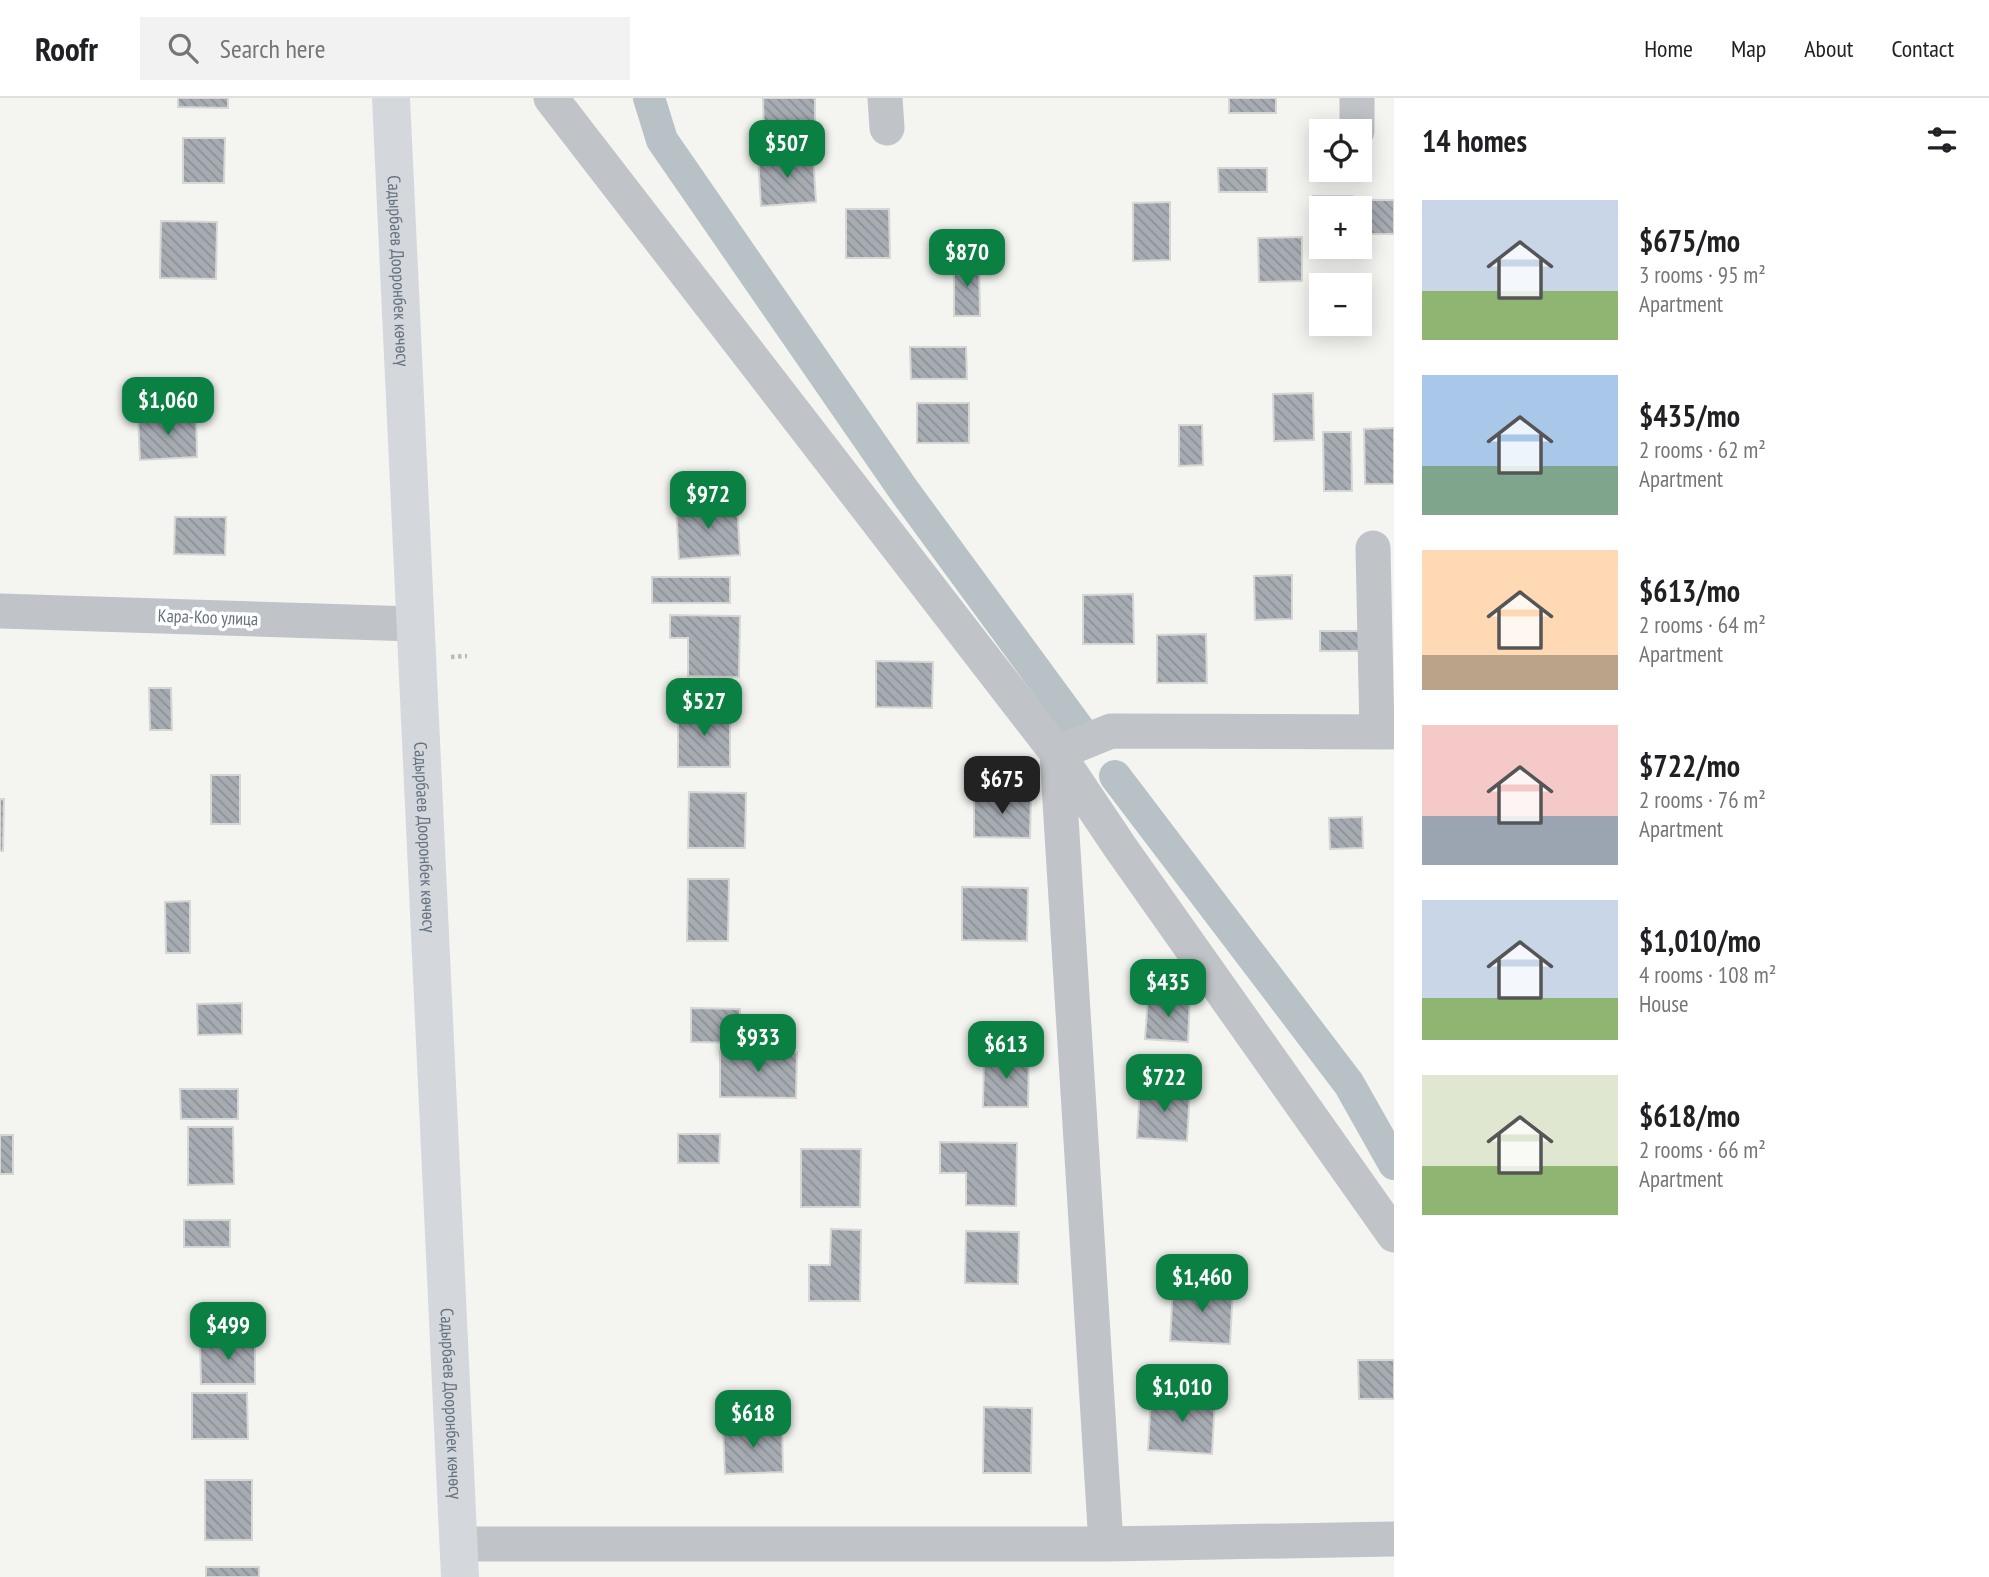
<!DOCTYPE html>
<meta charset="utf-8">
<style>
:root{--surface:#fff;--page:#f2f2f2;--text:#202124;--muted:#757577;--line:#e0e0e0;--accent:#0b8043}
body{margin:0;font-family:"PT Sans Narrow",sans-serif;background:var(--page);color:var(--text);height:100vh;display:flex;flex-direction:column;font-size:26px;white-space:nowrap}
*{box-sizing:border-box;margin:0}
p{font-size:23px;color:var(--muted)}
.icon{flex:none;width:38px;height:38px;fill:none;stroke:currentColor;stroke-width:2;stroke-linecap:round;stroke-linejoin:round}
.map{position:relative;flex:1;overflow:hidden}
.drawer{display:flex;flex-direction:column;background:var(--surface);width:595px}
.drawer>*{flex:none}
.fabs{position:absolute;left:1309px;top:21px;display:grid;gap:14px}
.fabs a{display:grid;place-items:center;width:63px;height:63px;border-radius:0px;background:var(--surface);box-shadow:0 4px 18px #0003;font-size:35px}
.price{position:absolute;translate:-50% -60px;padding:0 16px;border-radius:14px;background:var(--accent);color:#fff;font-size:23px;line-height:46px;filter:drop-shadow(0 2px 4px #0008)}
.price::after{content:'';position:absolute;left:50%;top:42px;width:21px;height:16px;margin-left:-10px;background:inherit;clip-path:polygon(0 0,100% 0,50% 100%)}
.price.selected{background:#222;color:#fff}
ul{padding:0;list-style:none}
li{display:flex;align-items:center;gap:21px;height:175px;padding:0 28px}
li span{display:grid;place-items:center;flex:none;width:196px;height:140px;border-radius:0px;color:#555}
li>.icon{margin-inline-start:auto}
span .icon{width:84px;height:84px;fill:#fffc;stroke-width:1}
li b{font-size:30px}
h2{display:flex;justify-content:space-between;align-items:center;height:84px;padding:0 28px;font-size:30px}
header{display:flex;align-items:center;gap:42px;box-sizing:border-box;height:98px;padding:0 35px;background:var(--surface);border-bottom:2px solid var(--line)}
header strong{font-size:33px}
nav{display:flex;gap:38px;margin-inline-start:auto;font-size:24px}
.search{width:490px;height:63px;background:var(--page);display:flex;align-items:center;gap:18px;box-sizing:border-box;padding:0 24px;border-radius:0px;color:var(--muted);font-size:26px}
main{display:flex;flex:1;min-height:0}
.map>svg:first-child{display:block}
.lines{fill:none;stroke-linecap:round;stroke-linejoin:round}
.canal{stroke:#b8c1c6;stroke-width:32}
.building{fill:url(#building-back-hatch);stroke:#d6d6d4;stroke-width:2}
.path{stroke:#b8babd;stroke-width:4.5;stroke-dasharray:3.5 3.5;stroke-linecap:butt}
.street{stroke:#c0c3c7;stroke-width:35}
.secondary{stroke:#d4d8dc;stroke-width:38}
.labels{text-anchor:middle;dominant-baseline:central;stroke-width:7;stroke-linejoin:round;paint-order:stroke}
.street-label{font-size:18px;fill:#667180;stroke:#fff}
</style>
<header>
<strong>Roofr</strong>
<div class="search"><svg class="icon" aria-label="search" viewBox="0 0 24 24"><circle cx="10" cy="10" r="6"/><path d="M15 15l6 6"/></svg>Search here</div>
<nav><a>Home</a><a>Map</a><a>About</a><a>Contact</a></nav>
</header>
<main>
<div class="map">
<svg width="1394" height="1479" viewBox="0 0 1394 1479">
<defs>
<pattern id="building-back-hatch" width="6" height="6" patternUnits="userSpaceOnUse" patternTransform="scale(1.75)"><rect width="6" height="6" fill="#a7acb3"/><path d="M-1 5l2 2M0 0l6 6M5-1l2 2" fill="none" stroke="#8c9097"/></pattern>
</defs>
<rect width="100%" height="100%" fill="#f4f5f1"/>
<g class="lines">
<!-- canal -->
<path class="canal" d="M649 0 662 42 905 394 1081 634
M1115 678 1349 986 1394 1066"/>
</g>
<!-- building -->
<path class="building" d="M178 0H228V10L178 9Z
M763 0H815V35L764 36Z
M1229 0H1276V15H1229Z
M183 40H225L224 85H183Z
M813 55 816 104 761 108 758 59Z
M1218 70H1267V94H1219Z
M1313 98H1352V110H1321V149H1353V152H1313Z
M1368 102H1394V136H1369Z
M1170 104V162L1133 163V105Z
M846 111H889L890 160H846Z
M161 123 217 124 216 181 160 180Z
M1302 139V183L1259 184 1258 140Z
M954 164H979L980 218H954Z
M910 249H966L967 281H911Z
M1313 295 1314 342 1274 343 1273 296Z
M917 305H969V345H917Z
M196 316 197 359 140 362 138 318Z
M1179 327H1202L1203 367 1179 368Z
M1394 330V386H1365L1364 331Z
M1323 334H1351L1352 393H1324Z
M737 405 740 457 679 461 676 408Z
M175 419H226L225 457 174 456Z
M1292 477V521L1255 522 1254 478Z
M652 479H730V505H652Z
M1133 496 1134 546H1083V497Z
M670 517 740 518 739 579 688 578V540H670Z
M1320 533H1360V553H1320Z
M1206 536 1207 585H1157V537Z
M876 563 933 564 932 610 876 609Z
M149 590H171L172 632H150Z
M678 611H730V669H678Z
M211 677H240V726H211Z
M689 694 746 695 745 750H688Z
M974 696 1031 697 1030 740 974 739Z
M0 701H4L3 753H0Z
M1362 719 1363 750 1330 751 1329 720Z
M688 781H729L728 843H687Z
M962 789 1028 790 1027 843 962 842Z
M190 803V855H166L165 804Z
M1148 898 1190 900 1188 944 1145 941Z
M242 905V936L198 937 197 906Z
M691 910 740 911V945L691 944Z
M720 953 797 954 796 1000 720 999Z
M984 956H1029L1028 1009H983Z
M1140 988 1190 991 1187 1043 1137 1040Z
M180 991H238V1021H181Z
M188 1029H233L234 1086 188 1087Z
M678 1036H720L719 1065H678Z
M0 1037H13V1076H0Z
M940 1044 1017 1045 1016 1108 966 1107V1075H940Z
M801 1051H861L860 1109H801Z
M184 1122H230V1149H184Z
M831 1131 861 1132 860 1203H809V1167H830Z
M966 1133 1019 1134 1018 1186 965 1185Z
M1173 1187 1233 1190 1230 1246 1170 1243Z
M200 1243H255V1286H201Z
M1358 1262H1394V1301H1359Z
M192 1295H247L248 1341H192Z
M1151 1296 1215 1299 1212 1356 1148 1352Z
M984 1309 1032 1310 1031 1375H983Z
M782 1329 783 1374 725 1376 723 1331Z
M205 1382H252V1442H205Z
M206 1469H259V1479H206Z"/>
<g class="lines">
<!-- path -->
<path class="path" d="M451 559 467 558"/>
<!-- street -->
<path class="street" d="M551 0 1057 655 1120 749 1394 1137
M885 0 887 30
M1357 0V33
M1373 450 1377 634
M0 513 415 526
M459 1446H1106L1394 1441
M1106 1446 1057 655 1111 633 1394 634"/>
<!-- secondary -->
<path class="secondary" id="s1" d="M391 0 460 1479"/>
</g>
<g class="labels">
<!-- street labels -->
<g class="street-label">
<text stroke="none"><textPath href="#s1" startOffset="173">Садырбаев Дооронбек көчөсү</textPath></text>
<text transform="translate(208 519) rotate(2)">Кара-Коо улица</text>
<text stroke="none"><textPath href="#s1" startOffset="740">Садырбаев Дооронбек көчөсү</textPath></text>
<text stroke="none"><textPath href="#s1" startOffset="1307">Садырбаев Дооронбек көчөсү</textPath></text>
</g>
</g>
</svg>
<div class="fabs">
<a><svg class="icon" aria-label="locate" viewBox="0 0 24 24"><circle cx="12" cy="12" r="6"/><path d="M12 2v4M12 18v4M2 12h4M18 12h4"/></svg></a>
<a>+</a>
<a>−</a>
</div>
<b class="price" style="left:787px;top:82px">$507</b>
<b class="price" style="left:967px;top:191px">$870</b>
<b class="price" style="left:168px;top:339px">$1,060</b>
<b class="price" style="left:708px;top:433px">$972</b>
<b class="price" style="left:704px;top:640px">$527</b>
<b class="price selected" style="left:1002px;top:718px">$675</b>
<b class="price" style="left:1168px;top:921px">$435</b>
<b class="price" style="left:758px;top:976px">$933</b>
<b class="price" style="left:1006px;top:983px">$613</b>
<b class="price" style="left:1164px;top:1016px">$722</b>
<b class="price" style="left:1202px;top:1216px">$1,460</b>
<b class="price" style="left:228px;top:1264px">$499</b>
<b class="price" style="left:1182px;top:1326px">$1,010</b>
<b class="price" style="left:753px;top:1352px">$618</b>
</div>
<section class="drawer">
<h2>14 homes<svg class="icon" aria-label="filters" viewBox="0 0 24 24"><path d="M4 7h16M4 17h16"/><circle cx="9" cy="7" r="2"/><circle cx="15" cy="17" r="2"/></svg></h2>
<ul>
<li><span style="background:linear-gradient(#c9d6e8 65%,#8fb573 0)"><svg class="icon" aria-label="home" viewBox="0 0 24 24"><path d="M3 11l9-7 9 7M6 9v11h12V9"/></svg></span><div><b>$675/mo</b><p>3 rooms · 95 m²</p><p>Apartment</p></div></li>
<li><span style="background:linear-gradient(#a9c7e8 65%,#7fa58c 0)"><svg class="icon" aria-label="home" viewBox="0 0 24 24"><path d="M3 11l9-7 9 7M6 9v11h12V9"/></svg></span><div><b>$435/mo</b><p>2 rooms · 62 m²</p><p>Apartment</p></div></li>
<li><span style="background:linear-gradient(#ffd9b3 75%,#b9a48a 0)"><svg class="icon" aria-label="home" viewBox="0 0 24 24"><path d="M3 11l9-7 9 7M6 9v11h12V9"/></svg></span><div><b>$613/mo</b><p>2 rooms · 64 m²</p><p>Apartment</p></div></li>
<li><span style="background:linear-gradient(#f6c9c9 65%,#9aa5b1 0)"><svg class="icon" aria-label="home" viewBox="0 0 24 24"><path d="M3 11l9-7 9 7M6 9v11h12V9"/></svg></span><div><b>$722/mo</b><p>2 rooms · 76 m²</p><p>Apartment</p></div></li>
<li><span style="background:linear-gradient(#c9d6e8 70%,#8fb573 0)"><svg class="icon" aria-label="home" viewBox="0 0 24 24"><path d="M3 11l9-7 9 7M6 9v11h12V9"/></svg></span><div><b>$1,010/mo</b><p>4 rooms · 108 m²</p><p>House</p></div></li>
<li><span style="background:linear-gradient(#dfe7d0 65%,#8fb573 0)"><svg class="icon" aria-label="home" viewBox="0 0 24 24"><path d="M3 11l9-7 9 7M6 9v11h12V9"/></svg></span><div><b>$618/mo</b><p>2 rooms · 66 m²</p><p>Apartment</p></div></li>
</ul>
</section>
</main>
